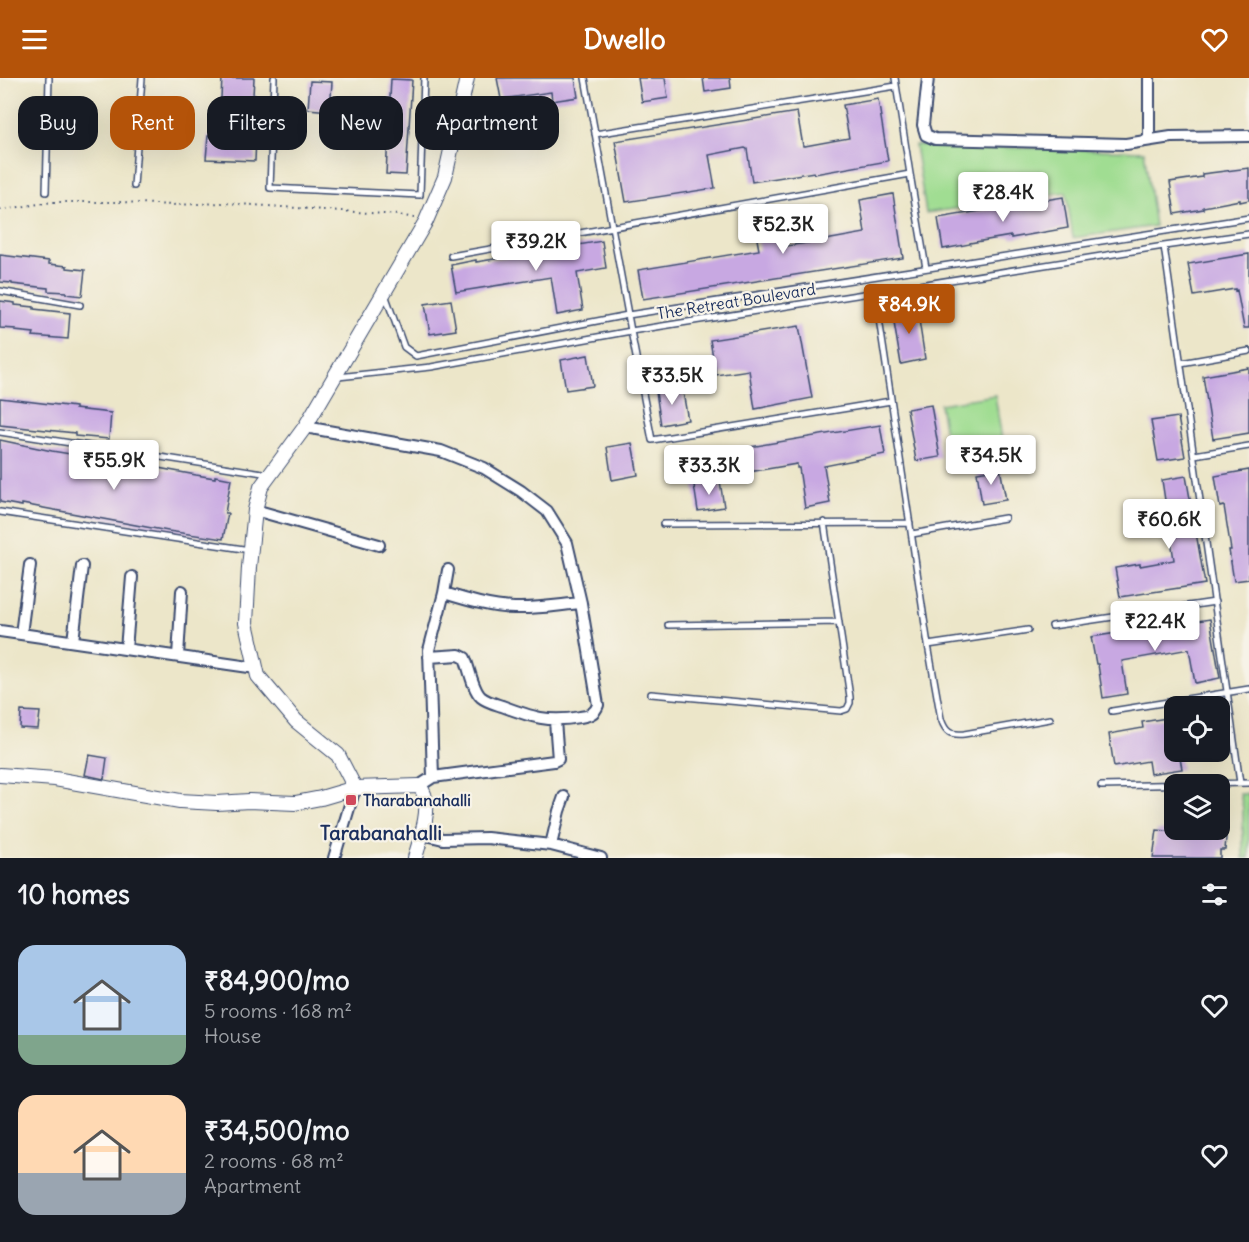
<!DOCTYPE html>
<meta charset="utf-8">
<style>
:root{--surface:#171b24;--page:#20242c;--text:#f1f3f6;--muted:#9ea1a6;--accent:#b45309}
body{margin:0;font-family:Delius,sans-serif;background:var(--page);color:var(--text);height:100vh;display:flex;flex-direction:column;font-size:22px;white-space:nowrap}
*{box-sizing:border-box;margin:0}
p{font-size:20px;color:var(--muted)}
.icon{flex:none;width:33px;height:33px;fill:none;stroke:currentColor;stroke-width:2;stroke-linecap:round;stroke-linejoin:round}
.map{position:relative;height:780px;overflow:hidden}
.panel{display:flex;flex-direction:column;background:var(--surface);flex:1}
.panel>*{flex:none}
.guide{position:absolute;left:18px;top:18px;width:600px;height:54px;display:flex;gap:12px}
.buttons{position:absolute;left:1164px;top:618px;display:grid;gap:12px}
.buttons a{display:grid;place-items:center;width:66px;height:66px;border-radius:12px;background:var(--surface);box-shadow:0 6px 24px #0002;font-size:30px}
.price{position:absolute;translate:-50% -51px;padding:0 14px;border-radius:6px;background:#fff;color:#222;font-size:20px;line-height:39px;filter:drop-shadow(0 2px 3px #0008)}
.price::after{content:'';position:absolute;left:50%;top:36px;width:18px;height:14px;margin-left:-9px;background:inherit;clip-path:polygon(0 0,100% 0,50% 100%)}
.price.active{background:var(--accent);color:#fff}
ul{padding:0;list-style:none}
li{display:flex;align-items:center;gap:18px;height:150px;padding:0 18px}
li span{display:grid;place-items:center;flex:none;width:168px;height:120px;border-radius:18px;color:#555}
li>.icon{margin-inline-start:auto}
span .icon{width:72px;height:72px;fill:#fffc;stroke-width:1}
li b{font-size:26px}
h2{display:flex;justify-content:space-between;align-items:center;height:72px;padding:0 18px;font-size:26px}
.chip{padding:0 21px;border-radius:18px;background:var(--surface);box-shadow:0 6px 24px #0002;font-size:21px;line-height:54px}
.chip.active{background:var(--accent);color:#fff}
header{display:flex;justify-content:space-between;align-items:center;height:78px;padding:0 18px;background:var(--accent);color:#fff;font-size:27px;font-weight:700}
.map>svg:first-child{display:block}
.green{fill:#a0dd92;stroke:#5e8678;stroke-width:1.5}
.building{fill:#c8a8e2}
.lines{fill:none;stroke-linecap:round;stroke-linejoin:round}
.service-casing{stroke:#3a4a6e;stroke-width:8}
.minor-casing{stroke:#3a4a6e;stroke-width:14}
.tertiary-casing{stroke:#3a4a6e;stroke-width:16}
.path{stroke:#3a4a6e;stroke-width:2;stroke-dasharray:1.5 4.5;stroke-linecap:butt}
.service{stroke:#fff;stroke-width:5}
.minor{stroke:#fff;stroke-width:10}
.tertiary{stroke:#fff;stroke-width:14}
.poi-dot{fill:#d1495b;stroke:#f7f3e8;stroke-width:2}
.labels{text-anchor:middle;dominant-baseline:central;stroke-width:4.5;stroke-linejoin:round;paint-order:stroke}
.street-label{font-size:16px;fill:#1b2f5e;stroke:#f7f3e8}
.poi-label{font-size:16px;font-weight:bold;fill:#1b2f5e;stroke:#f7f3e8;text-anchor:start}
.quarter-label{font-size:20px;font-weight:bold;fill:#1b2f5e;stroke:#f7f3e8}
</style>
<header><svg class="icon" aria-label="menu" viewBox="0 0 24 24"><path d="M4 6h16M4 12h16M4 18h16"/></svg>Dwello<svg class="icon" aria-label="heart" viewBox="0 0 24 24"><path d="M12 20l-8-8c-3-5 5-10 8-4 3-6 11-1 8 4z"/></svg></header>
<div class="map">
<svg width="1249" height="780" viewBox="0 0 1249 780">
<rect width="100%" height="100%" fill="#f7f3e8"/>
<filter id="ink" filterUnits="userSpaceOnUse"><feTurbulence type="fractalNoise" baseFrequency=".0167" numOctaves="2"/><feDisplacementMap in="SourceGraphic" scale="12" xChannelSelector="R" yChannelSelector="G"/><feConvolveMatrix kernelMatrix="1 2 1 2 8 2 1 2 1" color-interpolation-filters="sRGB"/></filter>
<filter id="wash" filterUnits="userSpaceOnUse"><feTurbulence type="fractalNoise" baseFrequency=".008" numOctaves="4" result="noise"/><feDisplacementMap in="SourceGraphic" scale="24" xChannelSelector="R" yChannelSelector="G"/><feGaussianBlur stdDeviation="1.35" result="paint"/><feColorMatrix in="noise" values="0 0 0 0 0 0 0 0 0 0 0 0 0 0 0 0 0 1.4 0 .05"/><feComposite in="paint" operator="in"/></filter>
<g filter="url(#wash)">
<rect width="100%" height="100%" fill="#ece6c9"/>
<!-- green -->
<path class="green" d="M915 67 1144 73 1155 148 1073 160 1066 114 926 135Z
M995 317 1005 381 951 391 940 326Z
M1240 716H1249V780H1243V730Z"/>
<g id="blocks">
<!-- building -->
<path class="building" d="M222 0H254L253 17H255L254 41 220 40Z
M497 0H575L578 19 552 23 551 14 501 21Z
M638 0H665L668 20 642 24Z
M703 0H730L731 10 705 14Z
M391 1 412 2 406 97 386 96Z
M310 3 332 4 330 33 308 31Z
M878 21 888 83 815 96 814 94 752 104 747 71 745 70 709 77 715 110 626 124 615 63 797 34 803 68H805L849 60 843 27Z
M57 24 89 26 88 52 56 50Z
M208 58 256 60 255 83 206 81Z
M1249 90V122L1240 124V122L1203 129V131L1175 136 1170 104 1202 99V96Z
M893 116 903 180 643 221 638 192 759 172 753 139 781 134 787 168 820 163 865 155 860 122Z
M1063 119 1068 150 1011 160V158L970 165V166L943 171 938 140Z
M602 163 606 190 577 195 583 232 557 237 551 199 456 214 451 187 476 182V184Z
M1249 176V250H1244L1237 212 1235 213V211L1194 218 1188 186Z
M0 177 49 183V186L67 188V190L85 192 82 218 66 216V214L48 213V210L12 206V205L0 204Z
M451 222 456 252 430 256 425 226Z
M0 223 15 225V227L34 229V231L70 235 68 261 33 258 34 255 15 253 16 251 0 250Z
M917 229 925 281 901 286 892 233Z
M799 248 812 320 755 331 749 292 716 297 710 262Z
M588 277 593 308 566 312 561 282Z
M1249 290V355L1213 361 1203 298Z
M682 309 688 342 661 347 656 314Z
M0 320 75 329V331L111 335 109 361 75 358V355L56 353 0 347Z
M931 327 940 379 916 383 907 331Z
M1178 339 1185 379 1158 383 1151 343Z
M880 347 885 376 824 388 830 425 805 430 799 390H797V386L749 394V396L724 400 720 374Z
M0 362 52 373 70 376 71 374 142 389V387L196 397 215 400V398L231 401 225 435H228L223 461 168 453 22 426V428L0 424Z
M632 365 638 397 612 402 607 369Z
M1000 390 1006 422 982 426 977 394Z
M1249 392V501L1234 503 1229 472H1231L1224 428 1220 429 1215 398Z
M1186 398 1205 506 1120 519 1115 490 1140 486V488L1174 482 1162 402Z
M720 403 724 429 698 433 694 407Z
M1210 541 1220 600 1195 605 1189 571 1122 583 1127 616 1103 620 1098 586H1096L1091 559Z
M1220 624H1224L1228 658 1220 659Z
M21 633 40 634 38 651 20 650Z
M1173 639 1174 674H1179L1182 691 1150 696 1148 683 1114 689 1109 656 1143 650 1142 644Z
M89 677 107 680 104 701 85 697Z
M1168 750 1215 755V757L1226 759 1225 772H1220V780H1153L1157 752 1168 753Z"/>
</g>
</g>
<g filter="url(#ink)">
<use href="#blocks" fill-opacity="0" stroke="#3a4a6e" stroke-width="1.5"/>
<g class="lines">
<!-- service casing -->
<g class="service-casing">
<path id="service" d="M274 0 270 110 420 117 424 0
M585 0 631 253 652 362 891 323
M595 56 896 8
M910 96 926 190
M134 108 142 0
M46 114 49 0
M1164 168 1240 705
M451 178 910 96 895 0
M0 213 80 227
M875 214 928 567 941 641C946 655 950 657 964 656L1050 641
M385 216 404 269 416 278 628 237 1249 140
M1181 285 1249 273
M338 299 431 289 631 253 1164 168 1249 156
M0 354 269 396
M1194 377 1249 368
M0 434 250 472
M663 446 910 445
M912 456 1005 440
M668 547 839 544
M1052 548 1215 524
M928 567 1028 552
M651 616 841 633 847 631 850 625V619L824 444
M1112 633 1249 611
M1101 708 1249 705"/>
</g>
<!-- minor casing -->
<g class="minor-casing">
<path id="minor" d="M928 0 923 47 926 57 935 61 1126 66 1171 59 1249 58
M1149 0V62
M305 349 441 373 484 390 521 413 547 433 567 465 581 525 598 627C595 636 588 638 580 639 549 645 531 639 502 628 496 626 487 624 481 619 473 612 469 590 465 580L459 577 429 579
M255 432 379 467
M30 487 21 556 256 590
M444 515C467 522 490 529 514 530 537 531 559 527 581 525
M0 553 21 556
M73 563 82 488
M126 571 132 499
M178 578 182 513
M433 699 429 572 444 515 448 492
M419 708 433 699 554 683 558 681 555 643
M422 756 443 761 487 760 551 767 601 780
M551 767 559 733 564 719
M334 780 355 710"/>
</g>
<!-- tertiary casing -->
<g class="tertiary-casing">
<path id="tertiary" d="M0 697 55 701 180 723 217 725 249 723 295 725 321 720 355 710 419 708C435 725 420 760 415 780
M355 710 338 677 296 643 258 598 246 545 249 489 255 432 261 409 305 349 426 143 445 99 467 0"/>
</g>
<!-- path -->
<path class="path" d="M0 132 52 124H123L171 127 224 125 399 137 414 140"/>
<!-- service -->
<use href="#service" class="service"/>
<!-- minor -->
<use href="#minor" class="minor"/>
<!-- tertiary -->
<use href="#tertiary" class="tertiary"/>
</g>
</g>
<!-- markers -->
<rect class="poi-dot" x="345" y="716" width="12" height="12" rx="3"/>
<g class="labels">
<!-- street labels -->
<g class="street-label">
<text transform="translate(736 223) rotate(-9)">The Retreat Boulevard</text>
</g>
<!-- poi labels -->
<g class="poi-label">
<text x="363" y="722">Tharabanahalli</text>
</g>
<!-- quarter labels -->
<g class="quarter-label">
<text x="381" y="754">Tarabanahalli</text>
</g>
</g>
</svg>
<div class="buttons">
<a><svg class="icon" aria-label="locate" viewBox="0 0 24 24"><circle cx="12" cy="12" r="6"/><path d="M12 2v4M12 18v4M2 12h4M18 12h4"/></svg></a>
<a><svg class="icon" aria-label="layers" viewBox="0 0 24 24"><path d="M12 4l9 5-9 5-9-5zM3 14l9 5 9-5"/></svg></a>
</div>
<b class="price" style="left:1003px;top:145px">₹28.4K</b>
<b class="price" style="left:783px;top:177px">₹52.3K</b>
<b class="price" style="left:536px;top:194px">₹39.2K</b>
<b class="price active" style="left:909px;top:257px">₹84.9K</b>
<b class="price" style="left:672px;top:328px">₹33.5K</b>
<b class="price" style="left:991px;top:408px">₹34.5K</b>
<b class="price" style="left:114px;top:413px">₹55.9K</b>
<b class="price" style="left:709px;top:418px">₹33.3K</b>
<b class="price" style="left:1169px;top:472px">₹60.6K</b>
<b class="price" style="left:1155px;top:574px">₹22.4K</b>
<div class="guide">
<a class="chip">Buy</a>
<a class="chip active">Rent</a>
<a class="chip">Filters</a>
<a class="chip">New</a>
<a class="chip">Apartment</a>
</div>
</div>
<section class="panel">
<h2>10 homes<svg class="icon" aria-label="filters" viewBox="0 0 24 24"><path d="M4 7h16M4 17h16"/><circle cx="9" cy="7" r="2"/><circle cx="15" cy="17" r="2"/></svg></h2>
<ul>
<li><span style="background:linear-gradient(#a9c7e8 75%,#7fa58c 0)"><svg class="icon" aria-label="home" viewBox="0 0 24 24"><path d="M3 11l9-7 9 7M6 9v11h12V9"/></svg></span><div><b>₹84,900/mo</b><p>5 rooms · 168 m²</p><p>House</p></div><svg class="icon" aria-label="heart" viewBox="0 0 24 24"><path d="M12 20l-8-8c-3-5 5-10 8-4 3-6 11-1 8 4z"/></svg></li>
<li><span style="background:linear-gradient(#ffd9b3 65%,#9aa5b1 0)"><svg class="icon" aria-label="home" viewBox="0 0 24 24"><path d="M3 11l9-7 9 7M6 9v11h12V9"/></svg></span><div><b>₹34,500/mo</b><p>2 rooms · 68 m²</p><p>Apartment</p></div><svg class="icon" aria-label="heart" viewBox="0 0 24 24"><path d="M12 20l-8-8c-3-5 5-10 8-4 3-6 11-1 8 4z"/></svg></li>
</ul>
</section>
